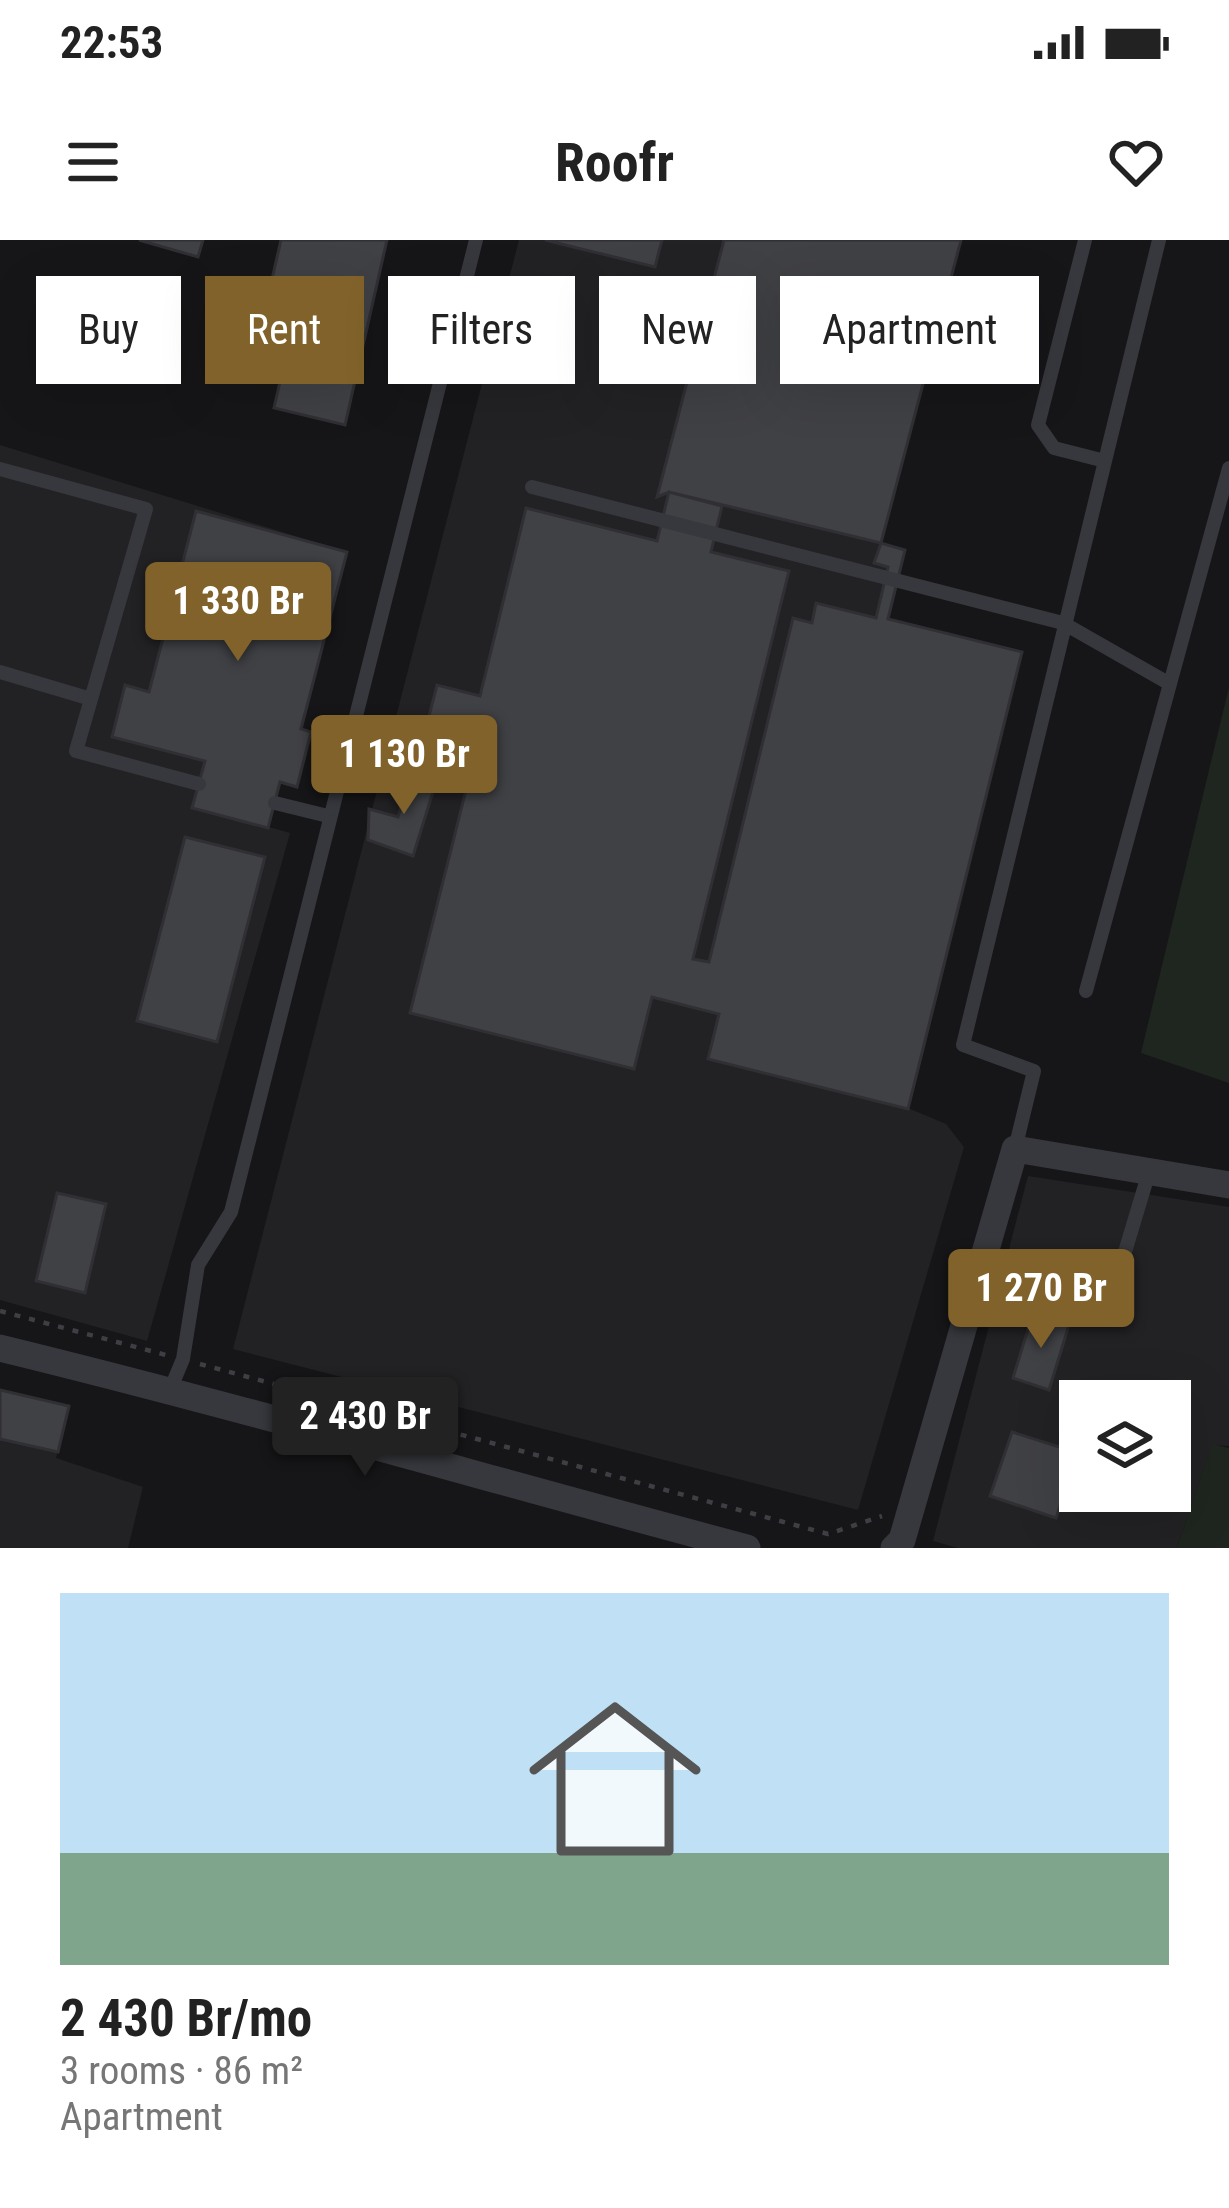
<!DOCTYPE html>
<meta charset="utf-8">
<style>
:root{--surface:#fff;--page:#f6f6f6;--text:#222;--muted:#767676;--accent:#80622a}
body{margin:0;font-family:"Roboto Condensed",sans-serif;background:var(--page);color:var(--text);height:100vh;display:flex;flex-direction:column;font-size:45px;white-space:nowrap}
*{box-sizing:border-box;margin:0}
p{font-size:39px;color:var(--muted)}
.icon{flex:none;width:66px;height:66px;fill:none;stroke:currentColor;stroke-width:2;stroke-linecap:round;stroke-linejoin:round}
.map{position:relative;height:1308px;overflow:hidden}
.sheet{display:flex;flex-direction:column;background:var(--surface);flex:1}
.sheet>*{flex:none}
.guide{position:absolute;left:36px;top:36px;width:1158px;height:108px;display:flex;gap:24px}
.controls{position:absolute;left:1059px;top:1140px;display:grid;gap:24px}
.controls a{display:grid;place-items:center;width:132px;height:132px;border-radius:0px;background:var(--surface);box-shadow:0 12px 48px #0002;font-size:60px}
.price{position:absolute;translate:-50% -102px;padding:0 27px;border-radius:12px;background:var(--accent);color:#fff;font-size:39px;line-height:78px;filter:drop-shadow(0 3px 6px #0008)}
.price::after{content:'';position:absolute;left:50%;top:72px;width:36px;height:27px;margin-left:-18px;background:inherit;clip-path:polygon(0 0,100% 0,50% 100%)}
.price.current{background:#222;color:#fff}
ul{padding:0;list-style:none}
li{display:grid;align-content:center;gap:24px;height:636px;padding:0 60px}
li span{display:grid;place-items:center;height:372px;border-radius:0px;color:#555}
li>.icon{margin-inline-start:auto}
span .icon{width:216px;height:216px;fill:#fffc;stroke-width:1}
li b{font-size:51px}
.chip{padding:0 42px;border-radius:0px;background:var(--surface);box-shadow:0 12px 48px #0002;font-size:42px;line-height:108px}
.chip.current{background:var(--accent);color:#fff}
.status{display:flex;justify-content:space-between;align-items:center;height:84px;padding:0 60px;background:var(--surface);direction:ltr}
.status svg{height:33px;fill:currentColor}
header{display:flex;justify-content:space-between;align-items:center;height:156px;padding:0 60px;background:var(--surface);font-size:54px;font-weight:700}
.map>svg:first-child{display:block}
.built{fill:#222225;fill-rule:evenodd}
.green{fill:#1e261f}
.building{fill:#404145;stroke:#303034;stroke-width:3}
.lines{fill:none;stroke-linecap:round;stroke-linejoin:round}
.path{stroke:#3d3f44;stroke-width:4.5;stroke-dasharray:6 9;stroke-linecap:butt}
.lane{stroke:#37383d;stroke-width:14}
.street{stroke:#37383d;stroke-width:27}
</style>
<div class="status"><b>22:53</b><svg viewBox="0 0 49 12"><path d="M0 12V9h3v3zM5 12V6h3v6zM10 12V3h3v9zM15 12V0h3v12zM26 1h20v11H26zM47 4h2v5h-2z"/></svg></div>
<header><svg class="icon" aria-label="menu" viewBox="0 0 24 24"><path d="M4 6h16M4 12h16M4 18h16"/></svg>Roofr<svg class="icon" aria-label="heart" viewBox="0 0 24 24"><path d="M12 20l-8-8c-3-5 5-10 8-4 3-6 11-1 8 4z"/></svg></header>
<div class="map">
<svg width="1229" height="1308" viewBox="0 0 1229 1308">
<rect width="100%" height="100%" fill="#161618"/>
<!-- built -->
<path class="built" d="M519 0H961L881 302 905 310 888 378 1022 412 908 868 946 884 964 907 858 1270 233 1109Z
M0 205 347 312 301 488 311 492 297 547 280 543 269 587 290 593 147 1101 0 1060Z
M1028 936 1229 967V1206L1212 1205 1177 1308H958L933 1301ZM1080 1161H1170V1251H1080Z
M0 1150 69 1166 56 1218 143 1247 128 1308H0Z"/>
<!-- green -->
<path class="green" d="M1229 447V843L1141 813Z
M1212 1204 1229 1208V1308H1177Z"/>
<!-- building -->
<path class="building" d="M139 0H203L198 17Z
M281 0H387L345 185 274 168 285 120 255 113Z
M545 0H662L655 27Z
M724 0H961L881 303 669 252 657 257Z
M669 252 722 266 711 312 789 331 693 719 709 722 793 378 812 383 816 363 876 378 888 327 874 323 881 303 905 310 888 379 1022 412 908 869 708 819 719 774 652 757 634 829 410 773 480 494 428 480 437 445 480 456 526 268 657 301Z
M196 271 347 312 301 489 311 492 297 547 280 542 268 588 192 568 205 521 112 497 125 445 149 452Z
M412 532 437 539 413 616 368 600 369 569 398 577Z
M185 597 265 617 217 802 137 781Z
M57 953 106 964 85 1053 36 1041Z
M1054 1028 1079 1034 1069 1078 1043 1072Z
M1033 1073 1069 1085 1049 1150 1013 1138Z
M0 1150 69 1166 58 1212 0 1199Z
M1012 1192 1078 1213 1056 1278 990 1256Z"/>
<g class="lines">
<!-- path -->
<path class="path" d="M0 1071 166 1115
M200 1124 828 1294 882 1276"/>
<!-- lane -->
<path class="lane" d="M1105 221 1159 0
M0 229 146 269 76 511 199 544
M532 247 1063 383 1170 444
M0 432 91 459
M275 563 328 576
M1086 751 1229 228
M1015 909 1034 831 963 805 1105 221 1054 208 1038 185 1085 0
M1112 1055 1149 932
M170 1150 183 1119 198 1025 231 972 476 0"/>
<!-- street -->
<path class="street" d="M0 1108C250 1169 498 1242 747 1308
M894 1308 902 1300 1015 909 1229 945"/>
</g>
</svg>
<div class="controls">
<a><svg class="icon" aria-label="layers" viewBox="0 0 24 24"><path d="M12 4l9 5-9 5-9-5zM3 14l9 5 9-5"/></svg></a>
</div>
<b class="price" style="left:238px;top:424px">1 330 Br</b>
<b class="price" style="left:404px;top:577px">1 130 Br</b>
<b class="price" style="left:1041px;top:1111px">1 270 Br</b>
<b class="price current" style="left:365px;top:1239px">2 430 Br</b>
<div class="guide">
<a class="chip">Buy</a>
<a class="chip current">Rent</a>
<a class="chip">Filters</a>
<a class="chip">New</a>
<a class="chip">Apartment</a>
</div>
</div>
<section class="sheet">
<ul>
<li><span style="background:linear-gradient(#bfe0f5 70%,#7fa58c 0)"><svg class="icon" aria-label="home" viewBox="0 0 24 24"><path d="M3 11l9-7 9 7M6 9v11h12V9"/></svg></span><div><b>2 430 Br/mo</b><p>3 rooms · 86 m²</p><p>Apartment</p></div></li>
</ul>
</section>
